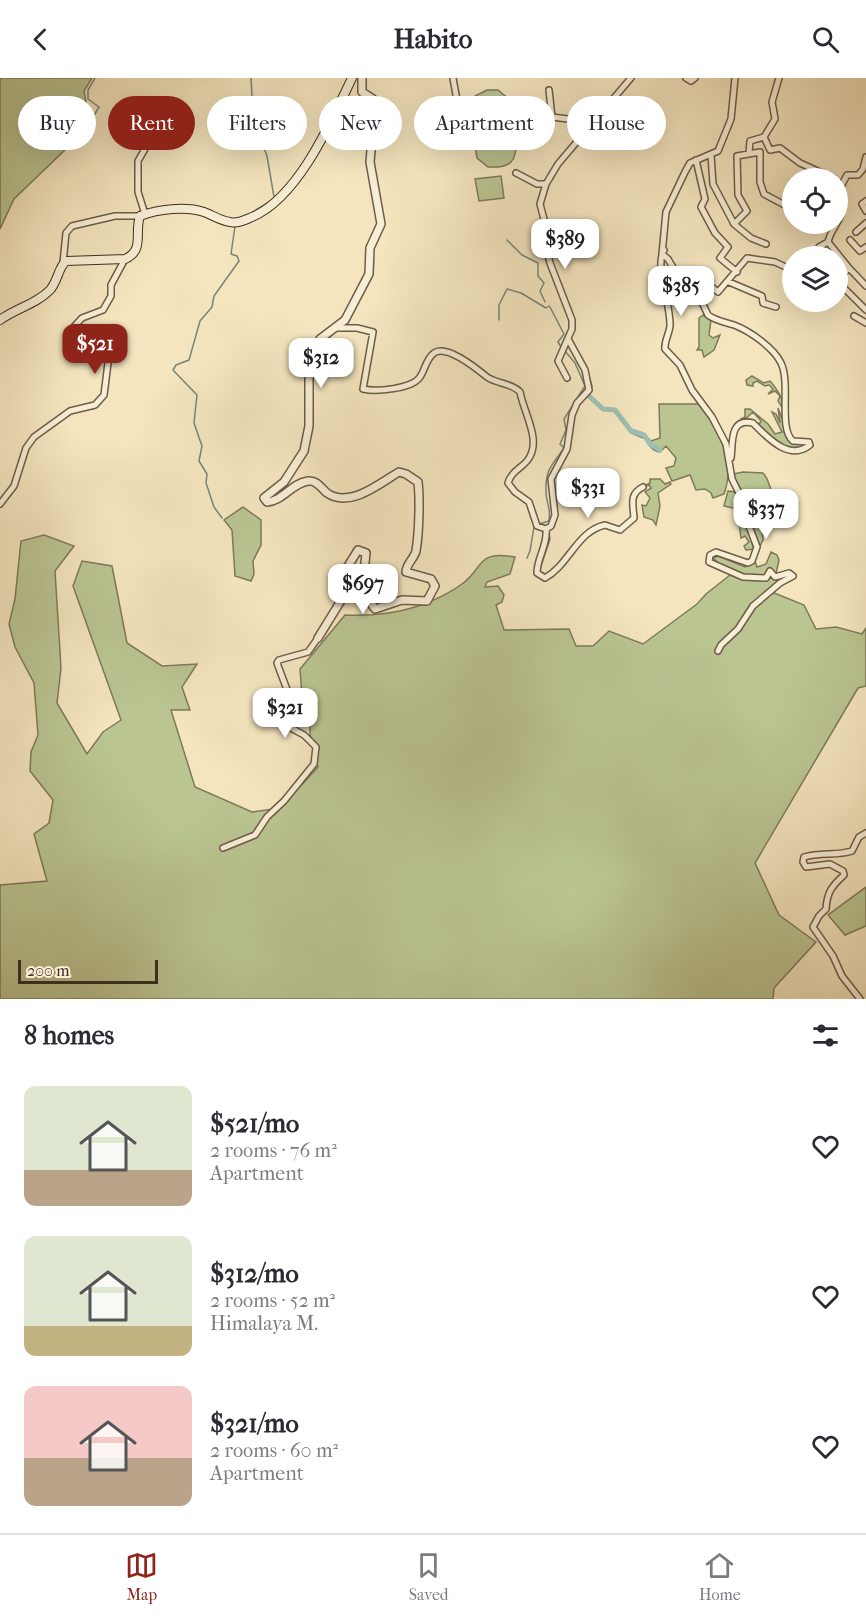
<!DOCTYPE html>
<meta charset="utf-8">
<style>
:root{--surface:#fff;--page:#f7f7f7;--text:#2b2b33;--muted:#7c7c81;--line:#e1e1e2;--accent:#8f2418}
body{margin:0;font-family:"IM FELL French Canon",serif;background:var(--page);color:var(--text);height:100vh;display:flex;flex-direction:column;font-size:22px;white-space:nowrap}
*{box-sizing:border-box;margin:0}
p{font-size:20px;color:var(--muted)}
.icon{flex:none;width:33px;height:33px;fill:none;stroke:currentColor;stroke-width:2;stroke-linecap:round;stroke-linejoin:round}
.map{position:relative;height:921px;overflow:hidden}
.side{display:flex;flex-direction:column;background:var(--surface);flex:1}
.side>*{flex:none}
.hud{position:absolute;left:18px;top:18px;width:831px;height:54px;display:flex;gap:12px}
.controls{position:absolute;left:782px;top:90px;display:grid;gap:12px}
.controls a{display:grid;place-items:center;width:66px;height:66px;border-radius:50%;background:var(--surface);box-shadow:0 6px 24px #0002;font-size:30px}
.scale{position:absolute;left:18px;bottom:15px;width:140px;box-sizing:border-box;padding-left:6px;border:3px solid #402e21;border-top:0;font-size:16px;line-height:21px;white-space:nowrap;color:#402e21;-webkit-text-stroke:4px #f8eed5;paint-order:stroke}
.price{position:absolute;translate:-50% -51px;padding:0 14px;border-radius:12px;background:#fff;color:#222;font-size:20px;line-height:39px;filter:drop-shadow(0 2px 3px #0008)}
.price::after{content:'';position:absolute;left:50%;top:36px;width:18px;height:14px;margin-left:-9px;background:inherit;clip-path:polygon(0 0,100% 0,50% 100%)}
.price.on{background:var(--accent);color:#fff}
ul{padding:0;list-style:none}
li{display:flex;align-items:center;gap:18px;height:150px;padding:0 24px}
li span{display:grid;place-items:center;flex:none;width:168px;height:120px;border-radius:12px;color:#555}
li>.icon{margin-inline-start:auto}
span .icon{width:72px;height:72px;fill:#fffc;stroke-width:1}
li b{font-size:26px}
h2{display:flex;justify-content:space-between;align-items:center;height:72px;padding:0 24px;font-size:26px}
.pill{padding:0 21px;border-radius:27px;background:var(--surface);box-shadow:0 6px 24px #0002;font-size:21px;line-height:54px}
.pill.on{background:var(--accent);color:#fff}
header{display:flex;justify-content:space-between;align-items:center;height:78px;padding:0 24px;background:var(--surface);font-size:27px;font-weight:800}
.dock{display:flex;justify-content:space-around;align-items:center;height:84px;border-top:2px solid var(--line);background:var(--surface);font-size:16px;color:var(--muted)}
.dock a{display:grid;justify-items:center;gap:3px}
.dock .on{color:var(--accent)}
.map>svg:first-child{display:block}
.green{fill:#bac592;stroke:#7d7a5a;stroke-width:1.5}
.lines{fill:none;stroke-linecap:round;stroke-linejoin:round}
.stream{stroke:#778578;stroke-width:1.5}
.canal{stroke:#9cbfb2;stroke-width:5}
.minor-casing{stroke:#6d5c48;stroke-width:8}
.tertiary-casing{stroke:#6d5c48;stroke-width:10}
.secondary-casing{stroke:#402e21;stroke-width:10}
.minor{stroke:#f8eed5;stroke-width:5}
.tertiary{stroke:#f8eed5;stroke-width:7}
.secondary{stroke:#f8eed5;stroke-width:8}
</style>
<header><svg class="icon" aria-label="back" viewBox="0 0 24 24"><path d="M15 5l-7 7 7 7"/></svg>Habito<svg class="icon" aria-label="search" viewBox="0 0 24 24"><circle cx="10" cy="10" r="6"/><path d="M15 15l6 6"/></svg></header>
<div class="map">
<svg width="866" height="921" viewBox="0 0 866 921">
<rect width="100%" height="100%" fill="#f4e5bf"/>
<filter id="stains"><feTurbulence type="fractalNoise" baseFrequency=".00333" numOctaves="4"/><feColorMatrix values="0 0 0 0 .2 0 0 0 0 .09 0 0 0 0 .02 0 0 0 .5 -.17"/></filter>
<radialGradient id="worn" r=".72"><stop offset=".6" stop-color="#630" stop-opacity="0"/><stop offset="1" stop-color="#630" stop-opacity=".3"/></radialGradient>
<!-- green -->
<path class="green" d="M0 0H92L84 13 88 36 69 68 14 121 0 151Z
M487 12H498L510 22C512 37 522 73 511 84 505 90 496 89 488 89L477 80 469 32 475 18Z
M501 98 504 120 479 123 475 101Z
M703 237 711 242 709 257 713 260 720 257 714 272 704 279 702 272H697L699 269V240Z
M752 298 764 305 770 303C787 322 785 334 787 359L807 365V368C782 373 774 365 758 348L761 343 753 334 743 343 741 341 745 339V331H750L768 346 775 356 782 354 772 334 776 336 780 345 778 330 783 343V331L778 323 780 318 775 313 768 316 773 311 769 307 765 308 757 303 753 305V308L747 307 746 302Z
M659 326H700C719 353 736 383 724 416L713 420 711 415 705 411 696 412 690 397 672 403 666 390 674 388 676 380 666 368 660 374C652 373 649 367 646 361L631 355 634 352 642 355 651 363 660 360Z
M743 394 763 395C772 405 767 412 779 423L770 426 768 437H761L763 462 760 468 733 396Z
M650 401H660L665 406 670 404 671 406 658 415 660 428 656 447 653 442 644 439 642 427 646 428 650 420 645 414 651 410 649 407 643 409 650 405Z
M728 413 735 414 754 471 746 472 744 468 749 464 745 458 741 460 737 431 724 428Z
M243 429 261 442V467L253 483 254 496 251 503 235 498 232 452 224 442Z
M44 457 74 468 55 493 61 590 57 625 87 676 103 654 121 642 73 508 82 483 112 488 127 565 162 588 197 586 182 609 190 632H171L195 709 252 734 280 730 318 689 310 656V644L302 617 300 591 345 537C368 538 393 536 415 529 429 525 450 515 462 506 484 490 476 472 515 479L510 496 487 504 485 509 498 508 504 517 502 524 496 527 504 552 569 551 576 568H593L609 553 643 566 697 526 706 516 730 497C750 504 765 502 786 497L788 499 764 515 772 514 804 527 816 551 836 549 862 556 866 550V608L858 610 755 785 779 837 816 864 774 910 773 921H0V807L47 803 34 756 49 745 53 722 30 693 31 674 38 657 34 605 15 569 9 546 15 521 21 463Z
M771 474 777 477 779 482 776 496C758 504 726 495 713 480L718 478 745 489 755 483 757 489 766 486Z
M866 809V848L845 857 828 837Z"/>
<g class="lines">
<!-- stream -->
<path class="stream" d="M251 0 252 19 248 34 249 42 261 62 267 78 274 119
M83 56 99 29 88 21V12L95 0
M256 132 269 124
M548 147 549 157
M507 162 522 177 538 185V198L544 205 540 213 545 224
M550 229 564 256 558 264 561 269
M499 242V227L507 211 521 215 546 230 549 228
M763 267 774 279
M589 298 592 308 590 315
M583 322 589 318
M521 326 528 349
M785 351 786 359
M565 380 570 365
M222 440 214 429 206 405 207 396 199 383 202 368 194 345 197 317 173 292 176 287 189 282 200 243 212 229 214 218 239 183 237 178 231 176 235 148
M539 446 549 443C551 428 546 425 546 414 545 390 553 387 564 370L560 366 566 352 564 341 585 308 575 285 565 273
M527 480 530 473 534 449
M541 488 550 461 548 452"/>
<!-- canal -->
<path class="canal" d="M589 318 603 331 615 332 631 353 644 357 650 366 660 372"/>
<!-- minor casing -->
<g class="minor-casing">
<path id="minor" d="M453 0C455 14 463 45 459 58
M686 0 691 3 695 0
M779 0 772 24 775 41 764 59 770 72 780 70 800 85 833 100
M549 12 552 39 576 42 586 52
M749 75 750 63 764 59
M711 77 713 106 734 146
M696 82 705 121 701 129 715 155 728 169 720 180 737 194
M516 95 537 106H546
M837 116 847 97H858L863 91 866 79
M866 123 862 126 866 133
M145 136 138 114V83L154 55
M856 154 866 145
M850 162 860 173 866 169
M828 164C832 145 850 139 837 117
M766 166 751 160 734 146 747 133 738 117 737 78 760 74V104L764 116 792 131
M664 172C654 189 671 225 670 248 669 257 664 263 665 271L680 287 692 312 712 339 726 366 732 401 742 421 747 443 757 469 752 483 748 485 716 474 710 477 709 484 743 499 766 500 770 493 775 499 789 495 793 498 780 505 753 528 738 551 721 567 718 573
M815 178 819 169 828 164 849 190 837 202
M63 185 66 155 72 148 115 138H140
M849 190 866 208
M837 203 866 232
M729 204 762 218 763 225 776 229
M685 205 694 197 698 198 718 214 747 180 775 184 792 192
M854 238 866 245
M335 250H357L373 254 363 311C376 314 412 311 420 299 425 292 426 281 434 275 447 266 477 291 487 299 497 306 512 305 520 314 524 336 543 364 527 383 520 391 511 394 508 405L515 414 529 424 537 448 546 451 551 448 555 437 551 401 567 371 572 337 577 325 589 312 585 292 568 261
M567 300 558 283 572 251V242L550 185 546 169V149L540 126 546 106 558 86 631 0
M731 380C733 366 729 339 753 345 767 359 789 384 810 367L809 364 793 363C778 351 791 305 781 285 774 270 750 253 734 247 725 244 716 243 708 237L699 218 678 198 668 181 662 176 666 134 685 94 690 85 718 73 731 41 735 0
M0 426 14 408 26 370 34 359 70 333 95 327 104 317 108 285 103 273 102 260 93 252C86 253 83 261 74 260L72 251 82 240 103 232 111 218V207L125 181
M546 451C548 467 537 479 537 495L545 500C569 487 577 453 605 447L620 452 634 440C633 426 629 416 643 409
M223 770 255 757 267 739 284 723 314 686 316 669 304 657 280 644 282 636 293 632 299 633 301 630 289 617 277 585 279 582 308 574 318 560
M860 921 842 898 833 878 813 849 819 838 826 831C827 814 832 808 844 797L843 793 830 786 806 789 803 784 804 779C821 774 836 778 852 773L859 759 866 755"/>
</g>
<!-- tertiary casing -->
<g class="tertiary-casing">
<path id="tertiary" d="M318 560 342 521 340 501 358 472 366 475 363 503 372 519V527L375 531 402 522 427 523 435 508 431 501 406 494C406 486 414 481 416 473 419 455 420 422 418 404L406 396 399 394C380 405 350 431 327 415 321 410 317 402 308 403 292 405 283 423 267 424L264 420 284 404 304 373 309 348V301L315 272 320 261 345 242 369 196 370 170 381 146 370 84 372 61 369 40 373 21 362 14V0"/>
</g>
<!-- secondary casing -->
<g class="secondary-casing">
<path id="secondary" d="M0 242C16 230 35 227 50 212 58 203 58 190 66 183L125 181C145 172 134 155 140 138 158 131 186 128 204 134 212 137 221 143 230 144 237 146 245 142 252 139 298 120 331 44 352 0"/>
</g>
<!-- minor -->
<use href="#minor" class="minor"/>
<!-- tertiary -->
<use href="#tertiary" class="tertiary"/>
<!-- secondary -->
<use href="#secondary" class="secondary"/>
</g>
<rect width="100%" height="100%" filter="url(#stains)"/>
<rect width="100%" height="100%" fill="url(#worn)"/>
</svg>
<div class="controls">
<a><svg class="icon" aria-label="locate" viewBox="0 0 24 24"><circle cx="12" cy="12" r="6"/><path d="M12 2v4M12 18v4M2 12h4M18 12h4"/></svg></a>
<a><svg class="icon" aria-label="layers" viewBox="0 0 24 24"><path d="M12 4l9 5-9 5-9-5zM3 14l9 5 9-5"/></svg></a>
</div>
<div class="scale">200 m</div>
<b class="price" style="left:565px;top:192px">$389</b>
<b class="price" style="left:681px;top:239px">$385</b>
<b class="price on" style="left:95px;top:297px">$521</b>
<b class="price" style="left:321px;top:311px">$312</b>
<b class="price" style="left:588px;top:441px">$331</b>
<b class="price" style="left:766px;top:462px">$337</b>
<b class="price" style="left:363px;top:537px">$697</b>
<b class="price" style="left:285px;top:661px">$321</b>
<div class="hud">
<a class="pill">Buy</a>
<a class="pill on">Rent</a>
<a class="pill">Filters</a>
<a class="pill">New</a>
<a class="pill">Apartment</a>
<a class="pill">House</a>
</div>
</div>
<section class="side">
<h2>8 homes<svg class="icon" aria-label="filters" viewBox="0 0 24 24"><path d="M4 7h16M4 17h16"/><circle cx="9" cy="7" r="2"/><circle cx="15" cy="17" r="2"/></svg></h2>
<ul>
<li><span style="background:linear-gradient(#dfe7d0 70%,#b9a48a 0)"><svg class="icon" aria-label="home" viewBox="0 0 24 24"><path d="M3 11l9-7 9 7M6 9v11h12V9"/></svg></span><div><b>$521/mo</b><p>2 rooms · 76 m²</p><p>Apartment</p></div><svg class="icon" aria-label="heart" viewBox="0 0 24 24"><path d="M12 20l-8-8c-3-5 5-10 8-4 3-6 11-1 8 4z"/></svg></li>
<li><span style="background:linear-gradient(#dfe7d0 75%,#c2b280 0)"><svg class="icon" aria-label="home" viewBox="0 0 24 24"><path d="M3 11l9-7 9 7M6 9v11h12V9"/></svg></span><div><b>$312/mo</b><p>2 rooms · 52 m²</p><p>Himalaya M.</p></div><svg class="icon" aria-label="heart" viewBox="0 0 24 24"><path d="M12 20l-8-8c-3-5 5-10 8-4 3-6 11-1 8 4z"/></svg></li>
<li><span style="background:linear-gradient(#f6c9c9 60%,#b9a48a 0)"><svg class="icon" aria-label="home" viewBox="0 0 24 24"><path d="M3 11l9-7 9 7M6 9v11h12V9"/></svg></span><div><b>$321/mo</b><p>2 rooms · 60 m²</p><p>Apartment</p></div><svg class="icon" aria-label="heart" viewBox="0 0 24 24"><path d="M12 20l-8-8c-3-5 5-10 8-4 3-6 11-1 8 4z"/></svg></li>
</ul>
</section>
<nav class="dock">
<a class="on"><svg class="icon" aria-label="map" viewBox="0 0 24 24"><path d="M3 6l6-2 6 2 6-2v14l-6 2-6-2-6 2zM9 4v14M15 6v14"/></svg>Map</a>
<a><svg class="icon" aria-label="saved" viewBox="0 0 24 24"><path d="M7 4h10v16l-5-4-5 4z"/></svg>Saved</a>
<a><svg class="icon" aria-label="home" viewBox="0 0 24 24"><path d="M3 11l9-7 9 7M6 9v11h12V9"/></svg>Home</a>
</nav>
